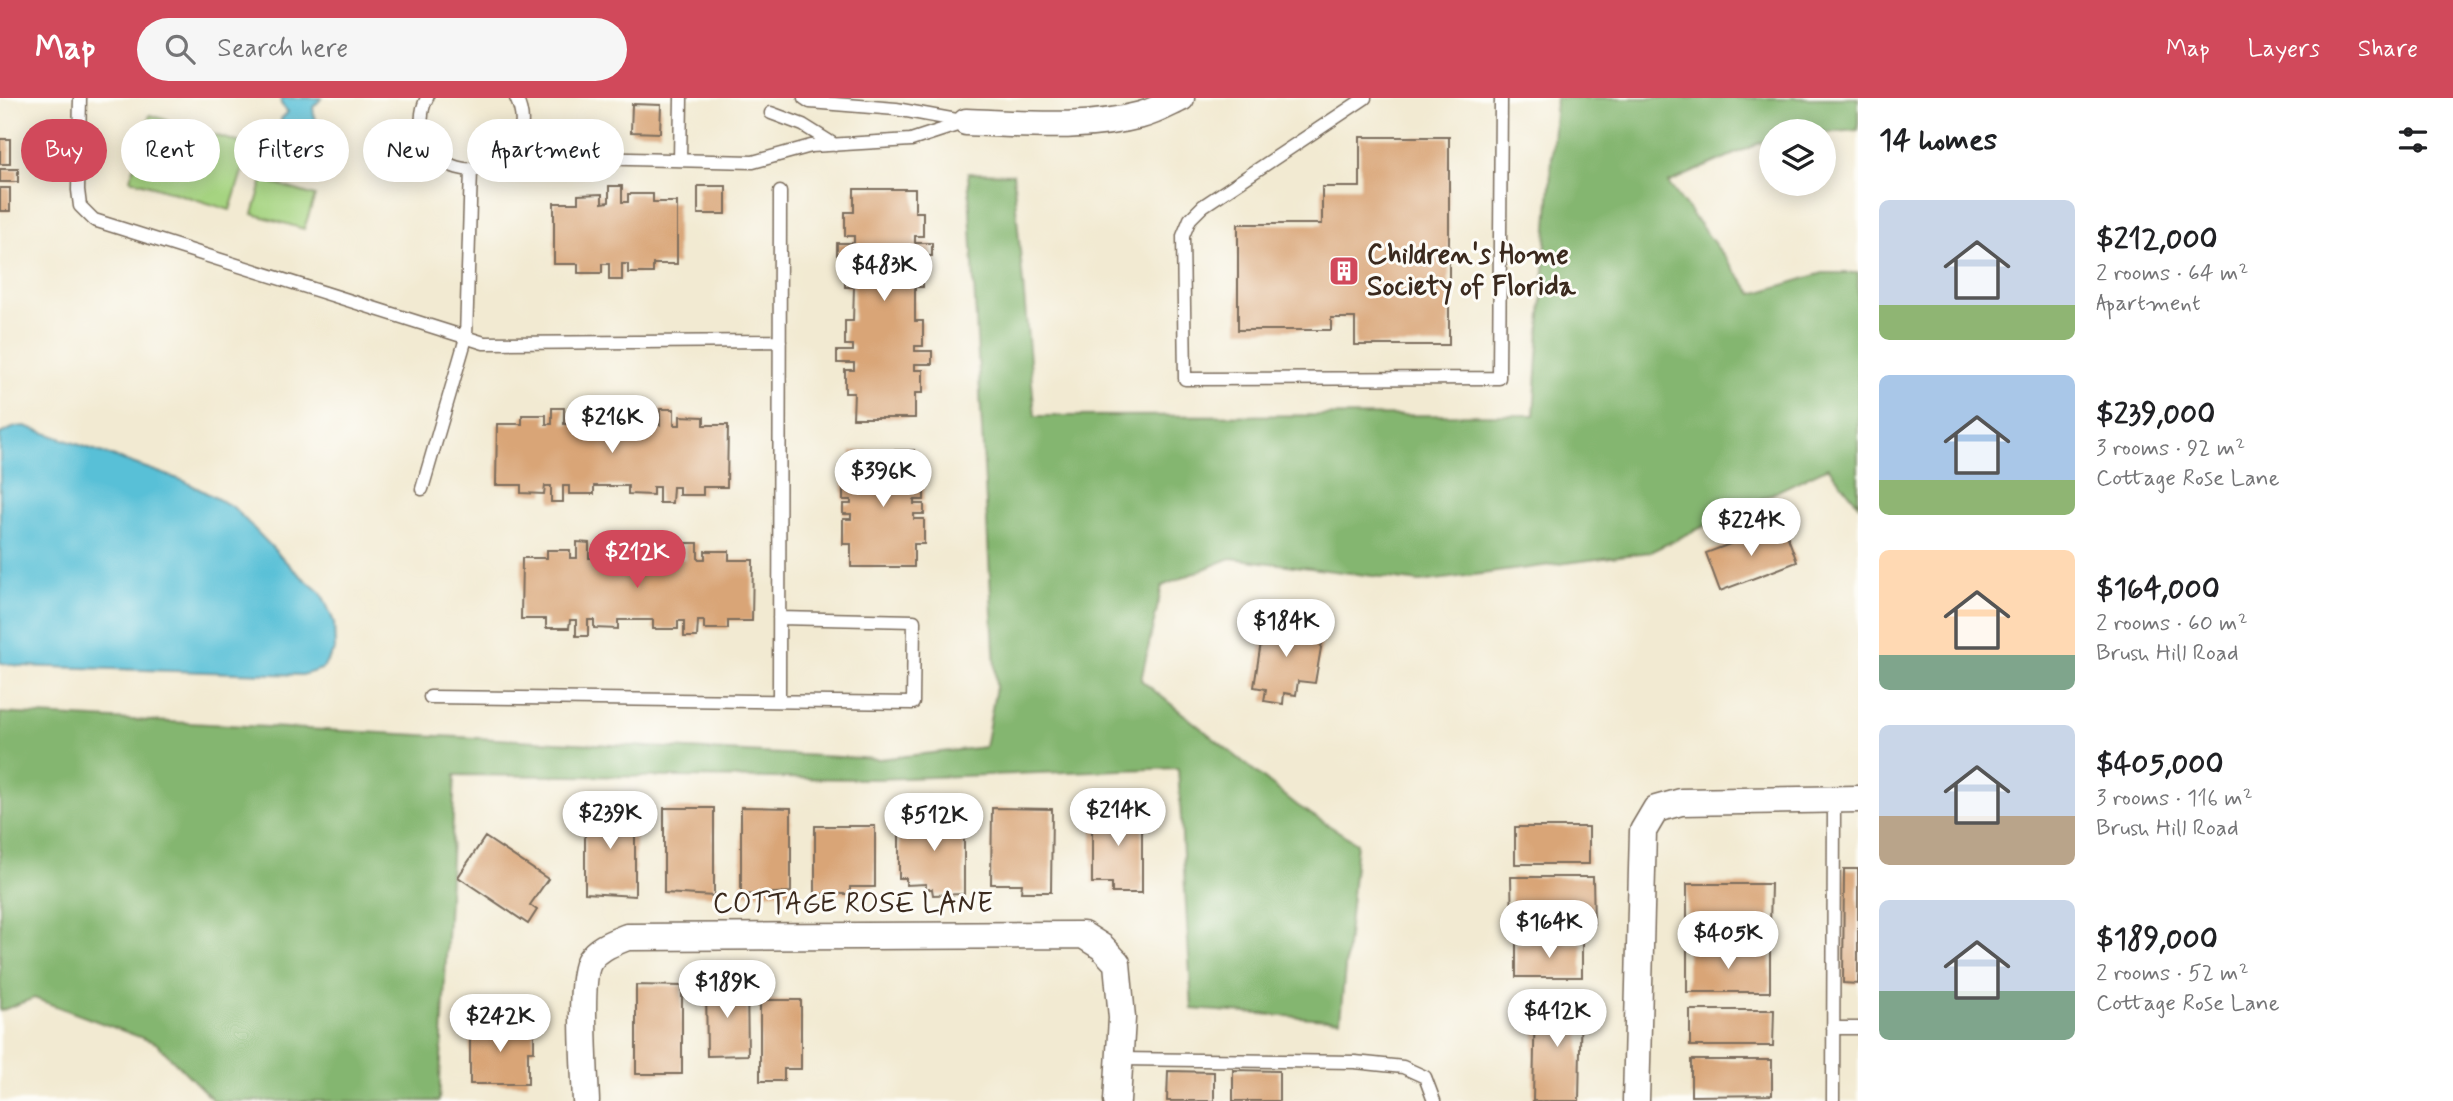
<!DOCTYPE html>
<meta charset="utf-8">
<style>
:root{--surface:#fff;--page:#f6f6f6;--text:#202124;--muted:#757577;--accent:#d1495b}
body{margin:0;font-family:Mynerve,sans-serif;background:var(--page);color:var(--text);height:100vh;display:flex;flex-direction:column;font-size:26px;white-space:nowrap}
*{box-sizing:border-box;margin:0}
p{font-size:23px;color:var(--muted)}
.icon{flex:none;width:38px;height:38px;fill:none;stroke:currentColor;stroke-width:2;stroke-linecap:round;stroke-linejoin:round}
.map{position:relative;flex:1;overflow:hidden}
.sheet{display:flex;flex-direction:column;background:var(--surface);width:595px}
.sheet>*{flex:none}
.top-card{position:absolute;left:21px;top:21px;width:665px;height:63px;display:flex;gap:14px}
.buttons{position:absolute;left:1759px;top:21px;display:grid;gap:14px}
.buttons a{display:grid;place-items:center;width:77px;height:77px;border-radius:50%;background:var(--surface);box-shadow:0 4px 18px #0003;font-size:35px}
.price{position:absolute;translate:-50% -60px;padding:0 16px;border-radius:24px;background:#fff;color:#222;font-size:23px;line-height:46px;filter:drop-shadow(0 2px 4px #0008)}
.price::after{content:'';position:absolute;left:50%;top:42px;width:21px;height:16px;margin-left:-10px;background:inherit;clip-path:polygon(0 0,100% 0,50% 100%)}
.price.active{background:var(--accent);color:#fff}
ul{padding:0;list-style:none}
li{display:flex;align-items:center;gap:21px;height:175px;padding:0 21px}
li span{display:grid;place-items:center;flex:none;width:196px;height:140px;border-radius:10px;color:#555}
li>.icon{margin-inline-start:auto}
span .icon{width:84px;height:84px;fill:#fffc;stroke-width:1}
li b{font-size:30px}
h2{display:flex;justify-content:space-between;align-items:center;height:84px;padding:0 21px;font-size:30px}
.chip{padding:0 24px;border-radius:32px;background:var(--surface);box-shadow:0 4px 18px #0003;font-size:24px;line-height:63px}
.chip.active{background:var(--accent);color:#fff}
header{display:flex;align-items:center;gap:42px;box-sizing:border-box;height:98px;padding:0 35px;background:var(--accent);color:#fff}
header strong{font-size:33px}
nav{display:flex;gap:38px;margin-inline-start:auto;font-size:24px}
.search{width:490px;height:63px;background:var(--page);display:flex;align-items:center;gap:18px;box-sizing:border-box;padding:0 24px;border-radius:38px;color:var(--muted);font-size:26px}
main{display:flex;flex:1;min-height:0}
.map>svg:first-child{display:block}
.green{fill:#a6d481;stroke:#707f50;stroke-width:2}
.forest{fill:#84b66f;stroke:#607046;stroke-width:2}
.water{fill:#59c0d7;stroke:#4a757a;stroke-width:2}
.building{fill:#d9a577}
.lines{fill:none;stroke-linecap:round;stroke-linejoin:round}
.service-casing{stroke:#7b6d5d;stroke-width:15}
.minor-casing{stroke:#7b6d5d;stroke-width:29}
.service{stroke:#fff;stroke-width:12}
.minor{stroke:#fff;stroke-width:26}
.labels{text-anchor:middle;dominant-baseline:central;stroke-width:6;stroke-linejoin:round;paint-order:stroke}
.poi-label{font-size:28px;font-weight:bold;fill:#3b2a1e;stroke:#fdfcf7;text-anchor:start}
.street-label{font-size:28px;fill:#3b2a1e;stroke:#fdfcf7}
</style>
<header>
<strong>Map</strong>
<div class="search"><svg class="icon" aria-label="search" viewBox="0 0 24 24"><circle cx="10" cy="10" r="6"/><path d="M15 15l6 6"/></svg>Search here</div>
<nav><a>Map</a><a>Layers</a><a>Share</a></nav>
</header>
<main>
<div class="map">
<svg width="1858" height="1003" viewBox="0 0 1858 1003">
<rect width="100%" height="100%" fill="#fdfcf7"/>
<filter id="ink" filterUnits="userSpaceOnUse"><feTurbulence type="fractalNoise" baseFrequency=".0143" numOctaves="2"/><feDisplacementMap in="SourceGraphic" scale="14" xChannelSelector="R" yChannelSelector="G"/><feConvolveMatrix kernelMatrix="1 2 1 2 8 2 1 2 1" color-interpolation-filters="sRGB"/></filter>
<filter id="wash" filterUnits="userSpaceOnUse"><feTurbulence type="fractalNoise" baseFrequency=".00686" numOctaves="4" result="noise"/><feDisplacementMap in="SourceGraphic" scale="28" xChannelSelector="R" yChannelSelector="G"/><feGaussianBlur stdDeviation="1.57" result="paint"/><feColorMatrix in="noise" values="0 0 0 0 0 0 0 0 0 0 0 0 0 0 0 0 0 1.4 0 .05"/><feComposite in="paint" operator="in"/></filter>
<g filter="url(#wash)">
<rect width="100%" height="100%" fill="#f2ead2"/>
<!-- green -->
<path class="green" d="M150 17 250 48 230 112 130 81Z
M263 82 315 98 304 131 253 116Z"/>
<!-- forest -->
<path class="forest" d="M1556 0H1858V32L1824 35V33H1771V40L1668 85 1753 196 1823 175H1858V406L1828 369 1650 454 1420 484 1231 460 1162 488 1141 582 1298 708 1357 745 1340 922 1192 911 1178 670 876 681 455 677 439 1003H214L156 945 34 900 0 913V615L879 661 985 649 996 589 968 75 1013 76 1035 318 1534 317Z"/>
<!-- water -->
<path class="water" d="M281 0H322L313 9 314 19 320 26 301 44 294 45 281 32V21L288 14 281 6Z
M25 328 184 383 233 409 293 471 322 496 334 524 335 551 322 571 302 577 20 568 0 565V336L15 329Z"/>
<g id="blocks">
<!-- building -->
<path class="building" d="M632 6 661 7 660 35 631 34Z
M1360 39H1449V247H1355V220H1331V232H1238V126H1322V89H1360Z
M0 41H10V66H0Z
M0 71H18V84H0Z
M609 88H622V104H628V96H653V104H677V166H653V175H628V166H622V182H609V166H602V175H578V166H554V105H578V97L602 96V105L609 104Z
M698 88H726V116H698Z
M0 90H10V113H0Z
M854 91H915V114H923V138H915V145H932V158H915V165H923V189H915V223H923V248H915V253H932V266H915V272H923V295H915V320H853L854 295H845V272H854V265H837V253H853V247H845V223H853L854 189H845V164H854V158L837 157V145H854V138H845V114H854Z
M552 310H564V326H570V317L595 318 594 327H629V318H654V327H660V311H674V327H680V318L704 319V327H728L727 389H703V397H679V389H673L672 405H659V389H653V397L628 396V388H594V396H569V388H563V404H551V388H545L544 396 521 395V387H496L497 326H522V317H546V326H552Z
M914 352V377H924V402H914V406H924V416H914V421H924V446H914V469H851V446H843V421H851V416H843V406H851V402H843V376H851V353Z
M1783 426 1797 464 1720 493 1706 455Z
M577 444 589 445V460H595V452H619V461H654V453H678V461H685V445H698V461H705V453H729V462H753L752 523H728V531H704V523H698L697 539H684V523H678V531H653V522H618V531L594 530V522H588V538H576V522H570L569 530H546V521H521L522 460H547V452H570V460H577Z
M1265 519 1304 525 1303 533 1312 535 1311 543 1322 544 1315 585 1298 583 1296 597 1284 595 1283 606 1264 603 1266 591 1254 589Z
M1142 708V795H1112V785H1092V709Z
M741 709 791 710V794L741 797Z
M585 710H635V798L585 795Z
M664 710H714V798L664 795Z
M941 710H964V796L933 797 932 791H926V786L906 787V780H899V724L942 723Z
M992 710 1052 711 1051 794H1021L1022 786H991Z
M815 728H875V789H850V796H815Z
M1515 729H1589V766H1515Z
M485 739 548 781 530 807 537 812 528 826 458 779Z
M1844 771H1858V886L1843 885Z
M1511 779H1593L1594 827 1512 828Z
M1687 786H1771L1770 829H1687Z
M1516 845H1582V879H1516Z
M1687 851H1770V894H1687Z
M747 886 748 957 707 958 706 887Z
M636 887 682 888V976H636Z
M1535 899 1581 900 1579 1003H1533Z
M760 902H801V971H784V983H760Z
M1690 912H1774L1773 948H1690Z
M470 928H534V953H528V986H470Z
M1691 962H1772V997L1691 998Z
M1233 972 1279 973V1003H1233Z
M1168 973 1214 974V1003H1167Z"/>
</g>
</g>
<g filter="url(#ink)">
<use href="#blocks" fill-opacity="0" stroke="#7b6d5d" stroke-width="2"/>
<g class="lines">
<!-- service casing -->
<g class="service-casing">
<path id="service" d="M80 0 78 92 80 108 94 122 484 245 780 243
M427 0C420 13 420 29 426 42 457 103 545 59 516 0
M804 0 810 4 896 11 962 23
M1365 0 1203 108 1190 121 1183 138 1185 281 1499 280 1501 0
M771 15 803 27 835 47
M507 58 753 64 811 48 911 42 966 24
M680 62 681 0
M422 391 466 240 471 71
M430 599 913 605 914 523 779 520
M779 603 780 94
M1833 930H1858
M1120 961 1355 964 1403 969 1425 979 1434 1003
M1833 1003 1834 702"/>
</g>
<!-- minor casing -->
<g class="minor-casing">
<path id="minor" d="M966 24C1024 26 1084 32 1141 17 1154 14 1168 6 1181 0
M586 1003C585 977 578 878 590 862 599 849 613 845 627 839L1083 837 1102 849 1117 865 1122 920 1117 1003
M1636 1003 1643 733 1656 711 1681 704 1858 701"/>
</g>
<!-- service -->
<use href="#service" class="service"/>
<!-- minor -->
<use href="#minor" class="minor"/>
</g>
</g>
<!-- icons -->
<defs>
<g id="building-square" transform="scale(1.575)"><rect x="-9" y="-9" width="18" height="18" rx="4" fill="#d1495b" stroke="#fdfcf7"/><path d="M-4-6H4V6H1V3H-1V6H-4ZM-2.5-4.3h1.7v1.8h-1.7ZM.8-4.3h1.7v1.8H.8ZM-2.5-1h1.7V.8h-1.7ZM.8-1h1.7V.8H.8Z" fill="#fff"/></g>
</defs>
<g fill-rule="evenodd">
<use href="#building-square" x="1344" y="173"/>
</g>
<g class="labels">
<!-- poi labels -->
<g class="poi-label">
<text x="1367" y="157">Children's Home<tspan x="1367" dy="32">Society of Florida</tspan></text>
</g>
<!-- street labels -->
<g class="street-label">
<text x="853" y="806">COTTAGE ROSE LANE</text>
</g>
</g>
</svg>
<div class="buttons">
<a><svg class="icon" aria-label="layers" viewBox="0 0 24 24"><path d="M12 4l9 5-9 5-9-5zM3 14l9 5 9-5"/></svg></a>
</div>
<b class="price" style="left:884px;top:205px">$483K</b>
<b class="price" style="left:612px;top:357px">$216K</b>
<b class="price" style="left:883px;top:411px">$396K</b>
<b class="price" style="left:1751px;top:460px">$224K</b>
<b class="price active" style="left:637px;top:492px">$212K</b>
<b class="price" style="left:1286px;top:561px">$184K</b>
<b class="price" style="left:1118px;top:750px">$214K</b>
<b class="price" style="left:610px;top:753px">$239K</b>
<b class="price" style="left:934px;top:755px">$512K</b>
<b class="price" style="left:1549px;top:862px">$164K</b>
<b class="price" style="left:1728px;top:873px">$405K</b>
<b class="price" style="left:727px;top:922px">$189K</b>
<b class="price" style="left:1557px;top:951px">$412K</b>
<b class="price" style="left:500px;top:956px">$242K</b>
<div class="top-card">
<a class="chip active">Buy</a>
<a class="chip">Rent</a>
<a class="chip">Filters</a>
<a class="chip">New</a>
<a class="chip">Apartment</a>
</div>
</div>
<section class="sheet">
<h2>14 homes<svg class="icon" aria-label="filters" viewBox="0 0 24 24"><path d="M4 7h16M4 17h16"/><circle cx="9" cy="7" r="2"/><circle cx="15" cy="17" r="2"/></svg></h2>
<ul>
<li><span style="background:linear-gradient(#c9d6e8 75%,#8fb573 0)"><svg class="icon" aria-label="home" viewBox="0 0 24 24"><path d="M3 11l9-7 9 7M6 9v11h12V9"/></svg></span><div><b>$212,000</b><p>2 rooms · 64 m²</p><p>Apartment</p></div></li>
<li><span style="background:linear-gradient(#a9c7e8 75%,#8fb573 0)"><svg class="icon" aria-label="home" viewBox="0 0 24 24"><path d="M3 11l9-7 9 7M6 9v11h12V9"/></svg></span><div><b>$239,000</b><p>3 rooms · 92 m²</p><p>Cottage Rose Lane</p></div></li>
<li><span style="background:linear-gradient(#ffd9b3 75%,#7fa58c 0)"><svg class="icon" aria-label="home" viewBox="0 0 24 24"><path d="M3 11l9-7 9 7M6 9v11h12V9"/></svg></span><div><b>$164,000</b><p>2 rooms · 60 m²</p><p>Brush Hill Road</p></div></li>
<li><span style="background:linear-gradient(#c9d6e8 65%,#b9a48a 0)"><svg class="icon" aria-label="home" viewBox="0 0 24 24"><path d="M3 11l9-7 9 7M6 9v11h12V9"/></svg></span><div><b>$405,000</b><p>3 rooms · 116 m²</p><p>Brush Hill Road</p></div></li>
<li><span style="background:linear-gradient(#c9d6e8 65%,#7fa58c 0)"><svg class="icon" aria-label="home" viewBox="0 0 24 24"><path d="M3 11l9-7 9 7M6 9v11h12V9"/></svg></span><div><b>$189,000</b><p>2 rooms · 52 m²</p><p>Cottage Rose Lane</p></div></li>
</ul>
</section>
</main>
